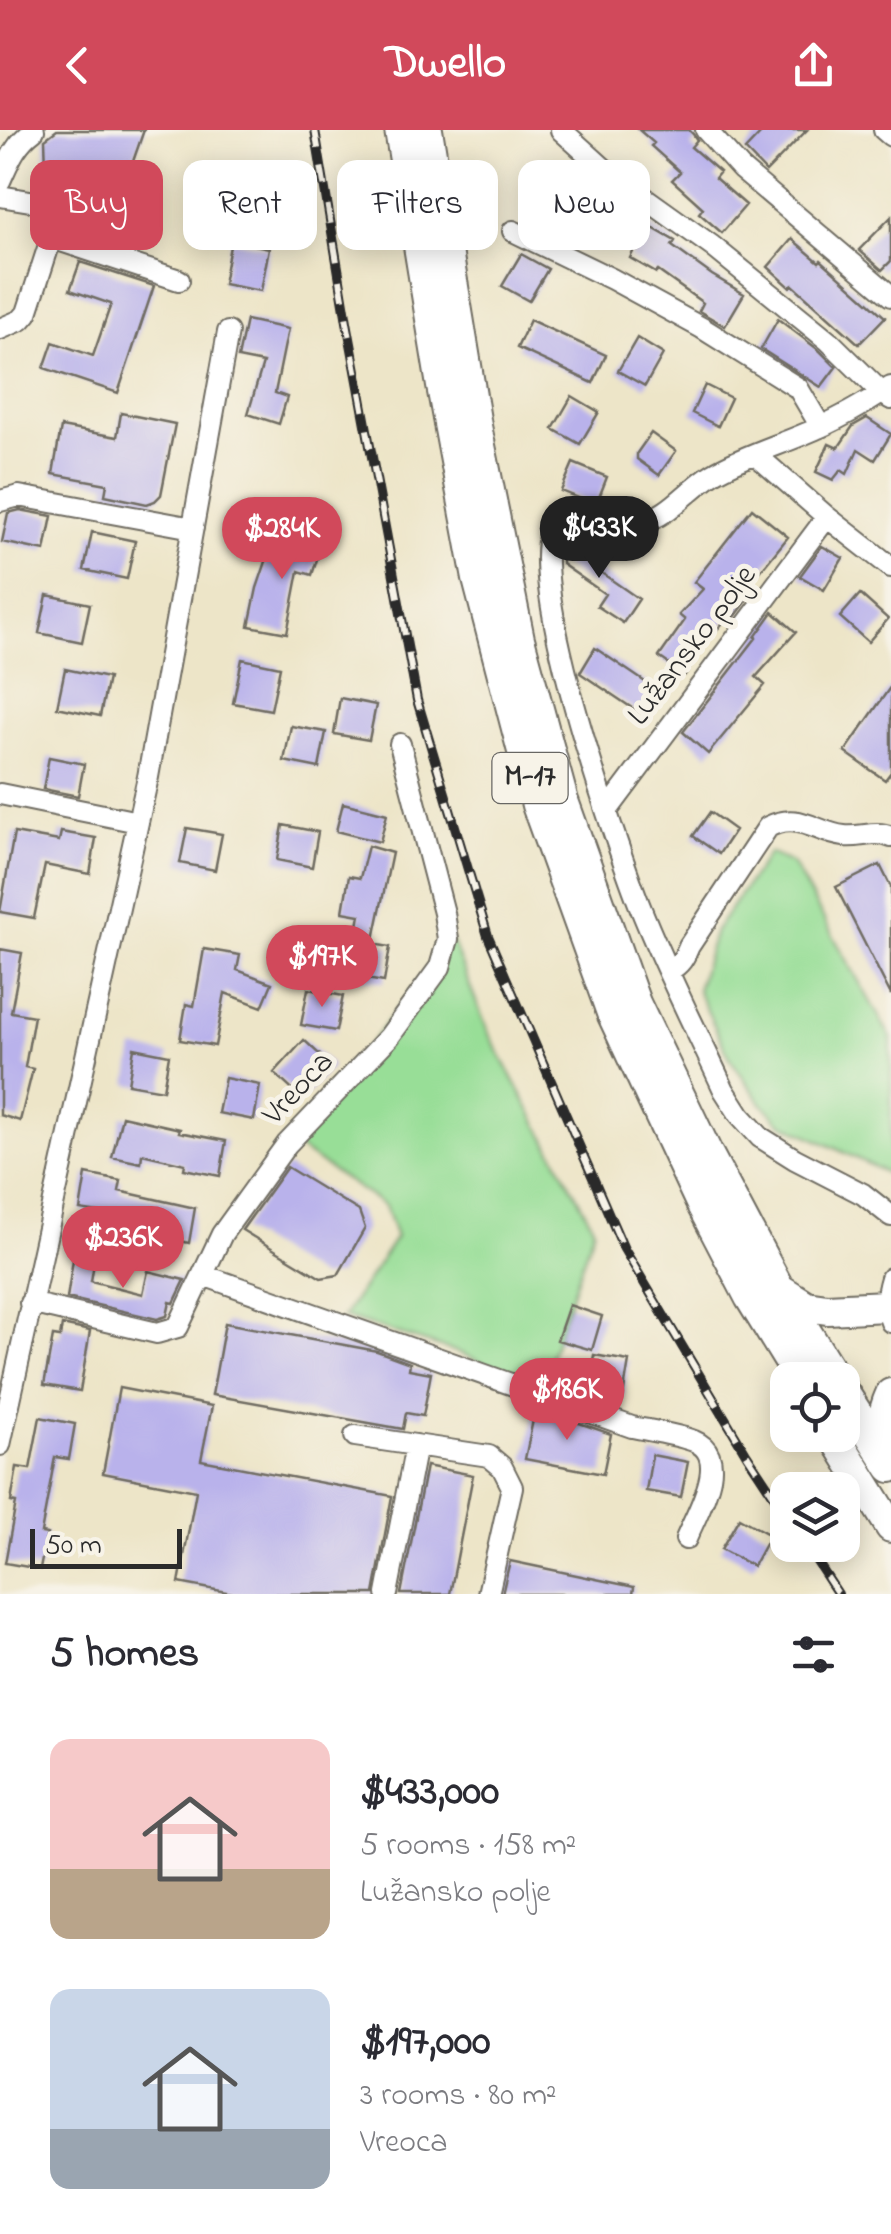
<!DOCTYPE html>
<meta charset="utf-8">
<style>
:root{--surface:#fff;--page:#f7f7f7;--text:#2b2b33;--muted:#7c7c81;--accent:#d1495b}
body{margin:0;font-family:"Indie Flower",sans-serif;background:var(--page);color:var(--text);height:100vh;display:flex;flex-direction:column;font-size:38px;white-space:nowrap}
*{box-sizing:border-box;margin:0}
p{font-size:32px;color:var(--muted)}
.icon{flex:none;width:55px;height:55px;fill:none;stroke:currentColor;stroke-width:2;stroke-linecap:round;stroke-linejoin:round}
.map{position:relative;height:1464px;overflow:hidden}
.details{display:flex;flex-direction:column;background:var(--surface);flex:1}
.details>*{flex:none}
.top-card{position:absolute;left:30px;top:30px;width:832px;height:90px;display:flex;gap:20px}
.controls{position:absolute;left:770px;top:1232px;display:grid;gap:20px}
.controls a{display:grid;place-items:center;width:90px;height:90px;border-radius:20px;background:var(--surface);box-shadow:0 5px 25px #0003;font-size:50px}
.scale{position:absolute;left:30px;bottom:25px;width:152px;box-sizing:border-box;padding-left:10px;border:5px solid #2b2b2b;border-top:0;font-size:28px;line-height:35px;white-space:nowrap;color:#2b2b2b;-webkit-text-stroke:8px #f7f3e8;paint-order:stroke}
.price{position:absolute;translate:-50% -85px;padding:0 22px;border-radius:35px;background:var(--accent);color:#fff;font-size:32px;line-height:65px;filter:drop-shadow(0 2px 5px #0008)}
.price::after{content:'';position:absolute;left:50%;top:60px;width:30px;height:22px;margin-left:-15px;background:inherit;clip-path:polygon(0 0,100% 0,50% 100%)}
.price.current{background:#222;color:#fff}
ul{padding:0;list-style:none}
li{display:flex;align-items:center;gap:30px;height:250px;padding:0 50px}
li span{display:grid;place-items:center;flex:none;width:280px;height:200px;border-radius:20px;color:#555}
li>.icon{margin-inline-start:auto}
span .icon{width:120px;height:120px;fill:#fffc;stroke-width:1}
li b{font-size:42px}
h2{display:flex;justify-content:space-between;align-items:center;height:120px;padding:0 50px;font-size:42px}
.chip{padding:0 35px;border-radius:20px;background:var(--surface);box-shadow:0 5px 25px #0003;font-size:35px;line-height:90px}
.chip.current{background:var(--accent);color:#fff}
header{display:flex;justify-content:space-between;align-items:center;height:130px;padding:0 50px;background:var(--accent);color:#fff;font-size:45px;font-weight:800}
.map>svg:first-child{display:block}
.green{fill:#98de97;stroke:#628461;stroke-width:2.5}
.building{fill:#b9b2eb}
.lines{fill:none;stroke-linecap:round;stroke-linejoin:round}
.minor-casing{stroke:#6f6c62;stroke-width:24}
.highway-casing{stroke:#6f6c62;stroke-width:34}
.minor{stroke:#fff;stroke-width:20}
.highway{stroke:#fff;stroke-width:30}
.rail-casing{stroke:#2b2b2b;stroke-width:10}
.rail{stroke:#f7f3e8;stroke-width:6;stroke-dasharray:19;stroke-linecap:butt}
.labels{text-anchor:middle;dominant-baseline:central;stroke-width:10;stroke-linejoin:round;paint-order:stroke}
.shield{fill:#f7f3e8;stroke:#686764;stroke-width:2.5}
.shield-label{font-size:30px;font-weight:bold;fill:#2b2b2b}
.street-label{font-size:32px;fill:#2b2b2b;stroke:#f7f3e8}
</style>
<header><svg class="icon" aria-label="back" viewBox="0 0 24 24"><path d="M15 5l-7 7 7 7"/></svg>Dwello<svg class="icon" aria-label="share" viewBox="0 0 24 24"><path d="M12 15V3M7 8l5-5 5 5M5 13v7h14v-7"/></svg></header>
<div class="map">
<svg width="891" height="1464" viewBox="0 0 891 1464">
<rect width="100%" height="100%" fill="#f7f3e8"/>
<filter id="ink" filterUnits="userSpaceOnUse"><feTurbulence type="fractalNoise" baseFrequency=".01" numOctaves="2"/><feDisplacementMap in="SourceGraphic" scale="20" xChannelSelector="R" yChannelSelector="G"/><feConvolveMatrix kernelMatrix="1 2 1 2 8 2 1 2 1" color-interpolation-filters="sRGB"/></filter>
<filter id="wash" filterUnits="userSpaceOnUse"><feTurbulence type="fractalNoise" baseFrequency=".0048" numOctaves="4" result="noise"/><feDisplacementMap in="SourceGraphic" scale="40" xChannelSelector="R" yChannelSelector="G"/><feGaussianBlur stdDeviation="2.25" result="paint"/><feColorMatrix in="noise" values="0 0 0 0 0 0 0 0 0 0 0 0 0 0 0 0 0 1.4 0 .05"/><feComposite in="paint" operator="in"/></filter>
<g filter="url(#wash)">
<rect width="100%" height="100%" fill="#ede5c8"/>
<!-- green -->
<path class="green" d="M769 723 792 733 891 908V1045L780 992 760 971 731 930 697 860 715 801Z
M451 809 489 904 594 1098 540 1258 460 1223 343 1187 396 1107 385 1076 292 1014Z"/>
<g id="blocks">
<!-- building -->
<path class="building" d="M57 0H144L122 63 46 37 45 9Z
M639 0H689L693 4 697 10 691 17 720 42 715 48 746 75 722 103 699 83 703 78 672 50 680 42 651 16 654 13Z
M764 0H807L766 42 745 20Z
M548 31 574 46 556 79 529 63Z
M600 67 626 79 625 82 675 111 672 116 712 145 744 164 725 196 699 181 703 173 658 141 656 143 630 128 635 118 587 95Z
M891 87V131L882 140 859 120Z
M792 109 819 132 821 130 885 187 859 214 793 155 790 157 768 137Z
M231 110 269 118 261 161 223 154Z
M521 124 548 139 529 171 502 156Z
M80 132 154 156 118 263 44 238 53 212 93 226 111 174 70 160Z
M778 189 820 221 836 237 821 257 761 219Z
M246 190 288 199 275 263 287 267 279 294 248 284 263 233 238 228Z
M530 190 606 225 593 253 517 218Z
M637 208 663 224 645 256 618 241Z
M705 255 731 268 718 296 692 283Z
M572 266 599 282 580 314 553 299Z
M121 283 175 294 161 365 155 371 147 374 105 365 107 354 53 344 61 297 117 307Z
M867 288 891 304 875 330 858 319 847 344 841 340 833 350 816 342 829 314 838 318 853 296Z
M651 303 676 321 659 345 637 329V323Z
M573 333 607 347 596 375 561 361Z
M752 378 788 407 746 459 752 464 734 488 730 485 699 520 701 521 685 545 659 527 685 490 679 485 703 459 694 452Z
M20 380 52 386 45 421 2 412 8 383Z
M92 402 135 411 127 449 84 440Z
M276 402 321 417 312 445 299 441 287 503 249 496 257 458Z
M575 408 601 426 593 437 639 469 623 493 597 476 605 464 562 434V428Z
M822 416 843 428 824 460 800 446Z
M860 464 888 489 868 512 840 487Z
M47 465 90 474 82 512 39 503Z
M773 482 796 502 756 547 765 555 708 624 683 602 756 508 755 507Z
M595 518 654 558 638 582 580 543Z
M242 529 280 537 271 580 233 573Z
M65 539 108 548 100 586 57 577Z
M891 556V642L885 650 845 622Z
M340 568 376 575 369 610 334 604Z
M291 596 326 602 319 638 284 631Z
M49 627 84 634 78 666 43 659Z
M343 673 387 684 380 712 336 701Z
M710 682 735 700 719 724 693 706Z
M283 695 318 702 312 737 277 730Z
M187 698 222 704 215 740 180 733Z
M61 702 96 708 90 744 45 735 34 788 0 782 14 703 59 711Z
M368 716 392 723 373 814 390 817 384 852 349 846 360 785 343 782 349 746 360 748Z
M880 735 891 757V865L836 757Z
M0 819 22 823 11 882 34 886 25 937 33 939 20 991 0 985Z
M204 819 240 825 237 840 272 853 262 877 225 863 215 916 180 910 186 874 194 876Z
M308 859 343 866 336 901 301 895Z
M304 910 332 936 302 969 274 943Z
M134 918 169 925 163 960 128 954Z
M225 948 260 955 254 990 218 983Z
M122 986 180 999 179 1002 226 1011 220 1046 184 1039 185 1034 142 1024 141 1033 112 1027Z
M287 1037 359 1081 365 1098 338 1145 321 1148 242 1100Z
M86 1044 121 1051 119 1061 195 1078 189 1113 115 1097 117 1086 80 1080Z
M74 1123 95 1127 91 1151 143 1164 148 1141 185 1150 174 1173 170 1172 167 1186 157 1189 67 1168Z
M569 1175 602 1186 592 1220 557 1210Z
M225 1193 377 1221 410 1233 409 1239 431 1243 423 1286 406 1283 403 1299 212 1265Z
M62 1195 90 1201 80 1261 44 1255 53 1206 60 1207Z
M594 1225 629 1231 623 1267 618 1266 616 1277 586 1266Z
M119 1258 212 1276 201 1330 392 1366 374 1464H237L179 1453 196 1361 103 1343Z
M535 1280 553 1284 611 1304 603 1344 525 1329Z
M40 1287 75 1294 69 1329 55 1327 41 1403 47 1404 40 1439 5 1433 16 1373 11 1372 17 1337 30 1339Z
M652 1325 688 1332 681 1367 646 1361Z
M426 1336 473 1345 450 1464H401Z
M739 1388 770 1405 753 1436 721 1419Z
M510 1431 634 1457 633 1464H502Z"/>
</g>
</g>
<g filter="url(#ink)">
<use href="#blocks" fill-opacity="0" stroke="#6f6c62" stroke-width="2.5"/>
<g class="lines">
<!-- minor casing -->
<g class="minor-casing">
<path id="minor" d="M561 0 603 38 712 116 829 211 882 263 891 269
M706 0 741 39 891 166
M884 0 891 6
M0 51C9 31 15 14 34 0
M0 66 84 80
M513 101 612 149 702 198 798 258 821 297
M0 199 21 190 27 183 50 112 58 110 179 150
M891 257C868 272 843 287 818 298 784 314 746 324 714 343 687 360 671 385 639 394 631 396 618 399 609 398 593 396 575 380 559 389 511 417 620 725 639 774 664 838 696 899 724 960L740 985 760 1007 795 1029 863 1064 891 1086
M755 324 827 387 891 437
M0 371 19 366 193 398
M0 664 138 692
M607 681 827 387
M669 841C681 834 684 828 689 816L768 697C799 681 816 703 844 706 861 708 875 700 891 707
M203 1145 632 1297C652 1301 675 1304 694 1311 732 1326 696 1384 686 1409
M891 1148C886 1164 885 1177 891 1192
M30 1173 157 1203 178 1197 222 1104 287 1014 389 907 440 837 448 809 444 783 400 614
M355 1306 489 1326 502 1337 512 1357 488 1464
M0 1315 148 647 228 202
M387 1464 416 1315"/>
</g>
<!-- highway casing -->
<g class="highway-casing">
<path id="highway" d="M400 0 442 256 478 449 537 675 612 883 700 1071 750 1167 801 1250
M427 0 476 296 519 509 563 671 635 873 707 1023 779 1159 836 1250
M781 1160 806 1176 827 1179 886 1176
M842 1260 891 1337
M834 1305 891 1397
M885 1322C881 1300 882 1284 891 1264"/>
</g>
<!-- minor -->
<use href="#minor" class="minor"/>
<!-- highway -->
<use href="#highway" class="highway"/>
<!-- rail casing -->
<g class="rail-casing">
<path id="rail" d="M315 0 347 192 417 570 488 806 624 1119 747 1325 788 1387
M806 1415 838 1464"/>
</g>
<!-- rail -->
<use href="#rail" class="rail"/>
</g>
</g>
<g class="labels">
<!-- shield labels -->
<rect class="shield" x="492.5" y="623" width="75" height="50" rx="8"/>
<g class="shield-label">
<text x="530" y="648">M-17</text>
</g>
<!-- street labels -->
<g class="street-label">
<text transform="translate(693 516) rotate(-53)">Lužansko polje</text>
<text transform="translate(299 959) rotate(-47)">Vreoca</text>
</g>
</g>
</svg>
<div class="controls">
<a><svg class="icon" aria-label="locate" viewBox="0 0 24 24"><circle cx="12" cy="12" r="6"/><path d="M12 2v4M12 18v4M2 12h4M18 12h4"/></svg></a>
<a><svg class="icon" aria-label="layers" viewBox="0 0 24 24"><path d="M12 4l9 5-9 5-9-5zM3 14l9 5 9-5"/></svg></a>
</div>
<div class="scale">50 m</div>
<b class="price current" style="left:599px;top:451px">$433K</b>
<b class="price" style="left:282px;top:452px">$284K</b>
<b class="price" style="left:322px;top:880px">$197K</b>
<b class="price" style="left:123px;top:1161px">$236K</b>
<b class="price" style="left:567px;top:1313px">$186K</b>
<div class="top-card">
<a class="chip current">Buy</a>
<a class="chip">Rent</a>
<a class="chip">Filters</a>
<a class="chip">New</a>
</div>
</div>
<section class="details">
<h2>5 homes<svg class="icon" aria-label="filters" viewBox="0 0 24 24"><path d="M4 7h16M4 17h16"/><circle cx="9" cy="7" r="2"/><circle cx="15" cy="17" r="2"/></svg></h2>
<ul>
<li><span style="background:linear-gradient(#f6c9c9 65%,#b9a48a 0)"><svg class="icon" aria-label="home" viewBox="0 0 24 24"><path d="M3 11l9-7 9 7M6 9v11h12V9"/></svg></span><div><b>$433,000</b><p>5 rooms · 158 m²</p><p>Lužansko polje</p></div></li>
<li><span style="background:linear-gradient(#c9d6e8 70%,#9aa5b1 0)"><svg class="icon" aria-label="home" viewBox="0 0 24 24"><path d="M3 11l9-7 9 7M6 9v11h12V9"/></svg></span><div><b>$197,000</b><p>3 rooms · 80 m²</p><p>Vreoca</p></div></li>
</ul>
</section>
